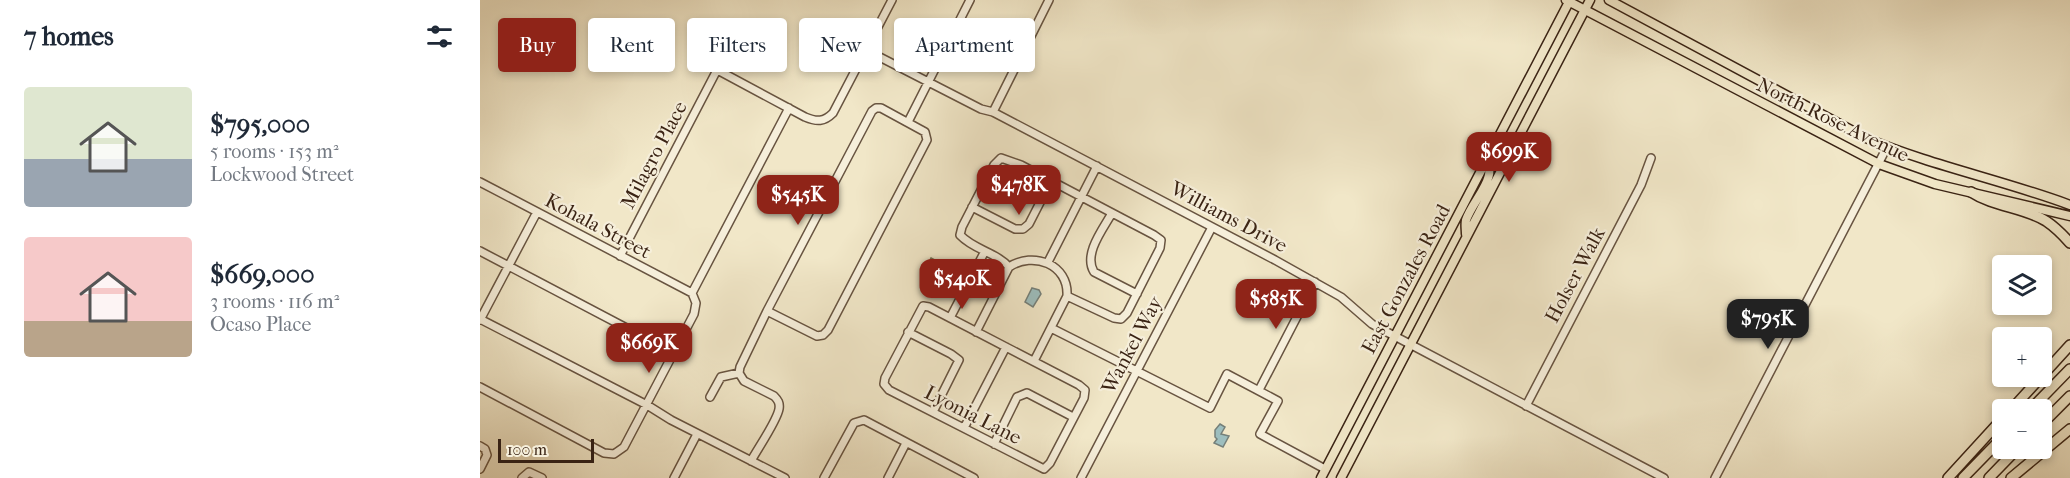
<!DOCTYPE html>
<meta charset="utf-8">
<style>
:root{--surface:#fff;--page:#f2f2f3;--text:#1f2937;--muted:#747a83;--accent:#8f2418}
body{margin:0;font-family:"IM FELL French Canon",serif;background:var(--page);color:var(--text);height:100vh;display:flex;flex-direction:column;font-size:22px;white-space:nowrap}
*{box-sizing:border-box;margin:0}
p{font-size:20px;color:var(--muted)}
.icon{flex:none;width:33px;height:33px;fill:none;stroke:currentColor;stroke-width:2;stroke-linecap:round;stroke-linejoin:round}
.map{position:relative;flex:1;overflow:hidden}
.panel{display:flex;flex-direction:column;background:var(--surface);width:480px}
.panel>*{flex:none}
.hud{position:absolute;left:18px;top:18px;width:570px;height:54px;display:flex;gap:12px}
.tools{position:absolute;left:1512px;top:255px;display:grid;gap:12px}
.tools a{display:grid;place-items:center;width:60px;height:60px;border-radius:6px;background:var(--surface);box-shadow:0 3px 9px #0003;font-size:30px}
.scale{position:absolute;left:18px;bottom:15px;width:96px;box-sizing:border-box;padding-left:6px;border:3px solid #3a2314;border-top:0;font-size:16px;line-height:21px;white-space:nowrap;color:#3a2314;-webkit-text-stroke:4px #f6efdb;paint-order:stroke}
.price{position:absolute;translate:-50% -51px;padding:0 14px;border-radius:12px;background:var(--accent);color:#fff;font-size:20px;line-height:39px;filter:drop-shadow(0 2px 3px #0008)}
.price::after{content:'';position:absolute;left:50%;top:36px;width:18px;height:14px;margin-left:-9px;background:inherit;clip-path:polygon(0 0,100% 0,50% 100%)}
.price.current{background:#222;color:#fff}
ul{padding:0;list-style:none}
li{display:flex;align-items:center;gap:18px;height:150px;padding:0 24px}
li span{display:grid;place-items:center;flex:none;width:168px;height:120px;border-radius:6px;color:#555}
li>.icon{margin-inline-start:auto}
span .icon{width:72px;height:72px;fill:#fffc;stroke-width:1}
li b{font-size:26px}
h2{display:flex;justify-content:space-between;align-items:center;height:72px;padding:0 24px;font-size:26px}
.pill{padding:0 21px;border-radius:6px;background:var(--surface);box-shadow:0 3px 9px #0003;font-size:21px;line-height:54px}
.pill.current{background:var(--accent);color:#fff}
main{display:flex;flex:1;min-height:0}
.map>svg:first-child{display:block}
.green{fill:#c0c492;stroke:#7d7453;stroke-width:1.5}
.water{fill:#9dbebe;stroke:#75807a;stroke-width:1.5}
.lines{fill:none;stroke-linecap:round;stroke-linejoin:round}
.minor-casing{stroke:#685441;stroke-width:10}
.major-casing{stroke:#3a2314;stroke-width:11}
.highway-casing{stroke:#3a2314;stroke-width:12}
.minor{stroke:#f6efdb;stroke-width:7}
.major{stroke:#f1e7c8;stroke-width:8}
.highway{stroke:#f1e7c8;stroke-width:9}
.labels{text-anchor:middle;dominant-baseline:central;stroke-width:4.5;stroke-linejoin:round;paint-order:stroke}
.street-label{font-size:20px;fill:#3a2314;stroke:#f6efdb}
</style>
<main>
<section class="panel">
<h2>7 homes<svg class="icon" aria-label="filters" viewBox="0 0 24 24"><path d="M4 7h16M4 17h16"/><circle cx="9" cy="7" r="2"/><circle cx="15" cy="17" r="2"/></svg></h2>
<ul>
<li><span style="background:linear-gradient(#dfe7d0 60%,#9aa5b1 0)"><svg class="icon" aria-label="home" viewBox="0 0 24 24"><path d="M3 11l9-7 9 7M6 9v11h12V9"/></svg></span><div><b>$795,000</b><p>5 rooms · 153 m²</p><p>Lockwood Street</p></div></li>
<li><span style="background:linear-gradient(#f6c9c9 70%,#b9a48a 0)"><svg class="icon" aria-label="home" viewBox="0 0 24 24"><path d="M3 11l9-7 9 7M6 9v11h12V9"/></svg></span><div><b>$669,000</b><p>3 rooms · 116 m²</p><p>Ocaso Place</p></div></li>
</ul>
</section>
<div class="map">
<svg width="1590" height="478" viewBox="0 0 1590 478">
<rect width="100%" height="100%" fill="#f1e7c8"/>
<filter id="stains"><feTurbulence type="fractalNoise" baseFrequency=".00333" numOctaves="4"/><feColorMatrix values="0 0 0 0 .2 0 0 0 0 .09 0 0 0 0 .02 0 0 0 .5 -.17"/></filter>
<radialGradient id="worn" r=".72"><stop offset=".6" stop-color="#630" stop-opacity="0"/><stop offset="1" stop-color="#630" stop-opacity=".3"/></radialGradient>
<!-- green -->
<path class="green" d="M451 258 464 265 460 274 447 267Z"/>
<!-- water -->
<path class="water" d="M552 288 559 290 561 294 553 307 545 302Z
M740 424 745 427 741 434 749 436 743 447 734 443 737 439 735 437V430Z"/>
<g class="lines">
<!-- minor casing -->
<g class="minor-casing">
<path id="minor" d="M386 50 501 109 513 112 795 260 861 297 892 324 905 331 1184 478
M230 66 325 117C337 122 344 122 353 113L412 0
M513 112 569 0
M428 122 490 0
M0 182 212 293 216 303 214 314 144 447 134 454 124 453 0 387
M492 207 535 229H543L549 224 571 181
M632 213C623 229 603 254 614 272L657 294
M0 251 194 353
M140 256 237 70
M568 262 617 166
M529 267C516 252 494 250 480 235L482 227 514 165 521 158 541 165 674 235 681 240 680 248 647 313 641 319 634 318 587 296
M212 293 309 108
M443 306 449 307 599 385 605 390 604 398 570 463 564 469 409 390 404 384 405 378Z
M470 318 505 251
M0 319 167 405 191 420 305 478
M0 320 57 212
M571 328 730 408 747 374 798 401 780 434 845 469
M428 332 471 354 479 360 453 412
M496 332 529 267C553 251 589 264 587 296L554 361
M259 373 264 381 294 396C298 400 300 403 299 409 297 421 278 448 271 461
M779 390 835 282
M230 397 241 377 259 373 260 367 287 311 392 111 396 108H401L445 132 447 140 348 330 343 335 337 336 287 311
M1046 406 1161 185 1171 158
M484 428 526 347
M514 444 537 397 547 393 593 417
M0 446 5 449 7 455 0 469
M42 478 49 472 62 478
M194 478 217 434
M344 478 374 423 384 420 494 478
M408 478 426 443
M601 478 732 227
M1235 478 1407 147"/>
</g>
<!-- major casing -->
<g class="major-casing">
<path id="major" d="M1086 0 1399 164 1455 184 1590 216
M1129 0 1386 138C1452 166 1523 180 1590 205
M986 234C986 230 985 225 986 220 994 197 1022 176 1003 153
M841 478 1090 0
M861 478 1110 0"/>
</g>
<!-- highway casing -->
<g class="highway-casing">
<path id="highway" d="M1491 192C1514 207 1543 207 1566 221 1575 227 1583 235 1590 243
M1531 410 1590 345
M1550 410 1590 369
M1562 424 1590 396
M1468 478 1522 419
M1483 478 1522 438
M1509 478 1538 448
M1531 478 1590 429"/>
</g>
<!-- minor -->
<use href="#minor" class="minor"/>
<!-- major -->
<use href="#major" class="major"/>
<!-- highway -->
<use href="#highway" class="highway"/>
</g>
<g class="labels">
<!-- street labels -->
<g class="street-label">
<text transform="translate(1353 120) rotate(26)">North Rose Avenue</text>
<text transform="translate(174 155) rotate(-62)">Milagro Place</text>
<text transform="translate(749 217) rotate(28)">Williams Drive</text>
<text transform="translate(118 226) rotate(28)">Kohala Street</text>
<text transform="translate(1095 275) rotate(-62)">Holser Walk</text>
<text transform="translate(926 279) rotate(-62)">East Gonzales Road</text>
<text transform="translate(652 345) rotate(-62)">Wankel Way</text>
<text transform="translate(493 415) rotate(27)">Lyonia Lane</text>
</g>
</g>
<rect width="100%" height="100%" filter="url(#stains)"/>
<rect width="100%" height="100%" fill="url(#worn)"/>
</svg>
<div class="tools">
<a><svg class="icon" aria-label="layers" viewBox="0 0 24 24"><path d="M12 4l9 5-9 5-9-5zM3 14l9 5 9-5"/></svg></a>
<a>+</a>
<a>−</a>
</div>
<div class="scale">100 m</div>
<b class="price" style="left:1029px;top:183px">$699K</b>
<b class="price" style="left:539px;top:216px">$478K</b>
<b class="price" style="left:318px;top:226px">$545K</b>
<b class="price" style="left:482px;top:310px">$540K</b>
<b class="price" style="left:796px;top:330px">$585K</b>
<b class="price current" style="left:1288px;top:350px">$795K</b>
<b class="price" style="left:169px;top:374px">$669K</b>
<div class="hud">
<a class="pill current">Buy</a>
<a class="pill">Rent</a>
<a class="pill">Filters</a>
<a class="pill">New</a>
<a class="pill">Apartment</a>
</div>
</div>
</main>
